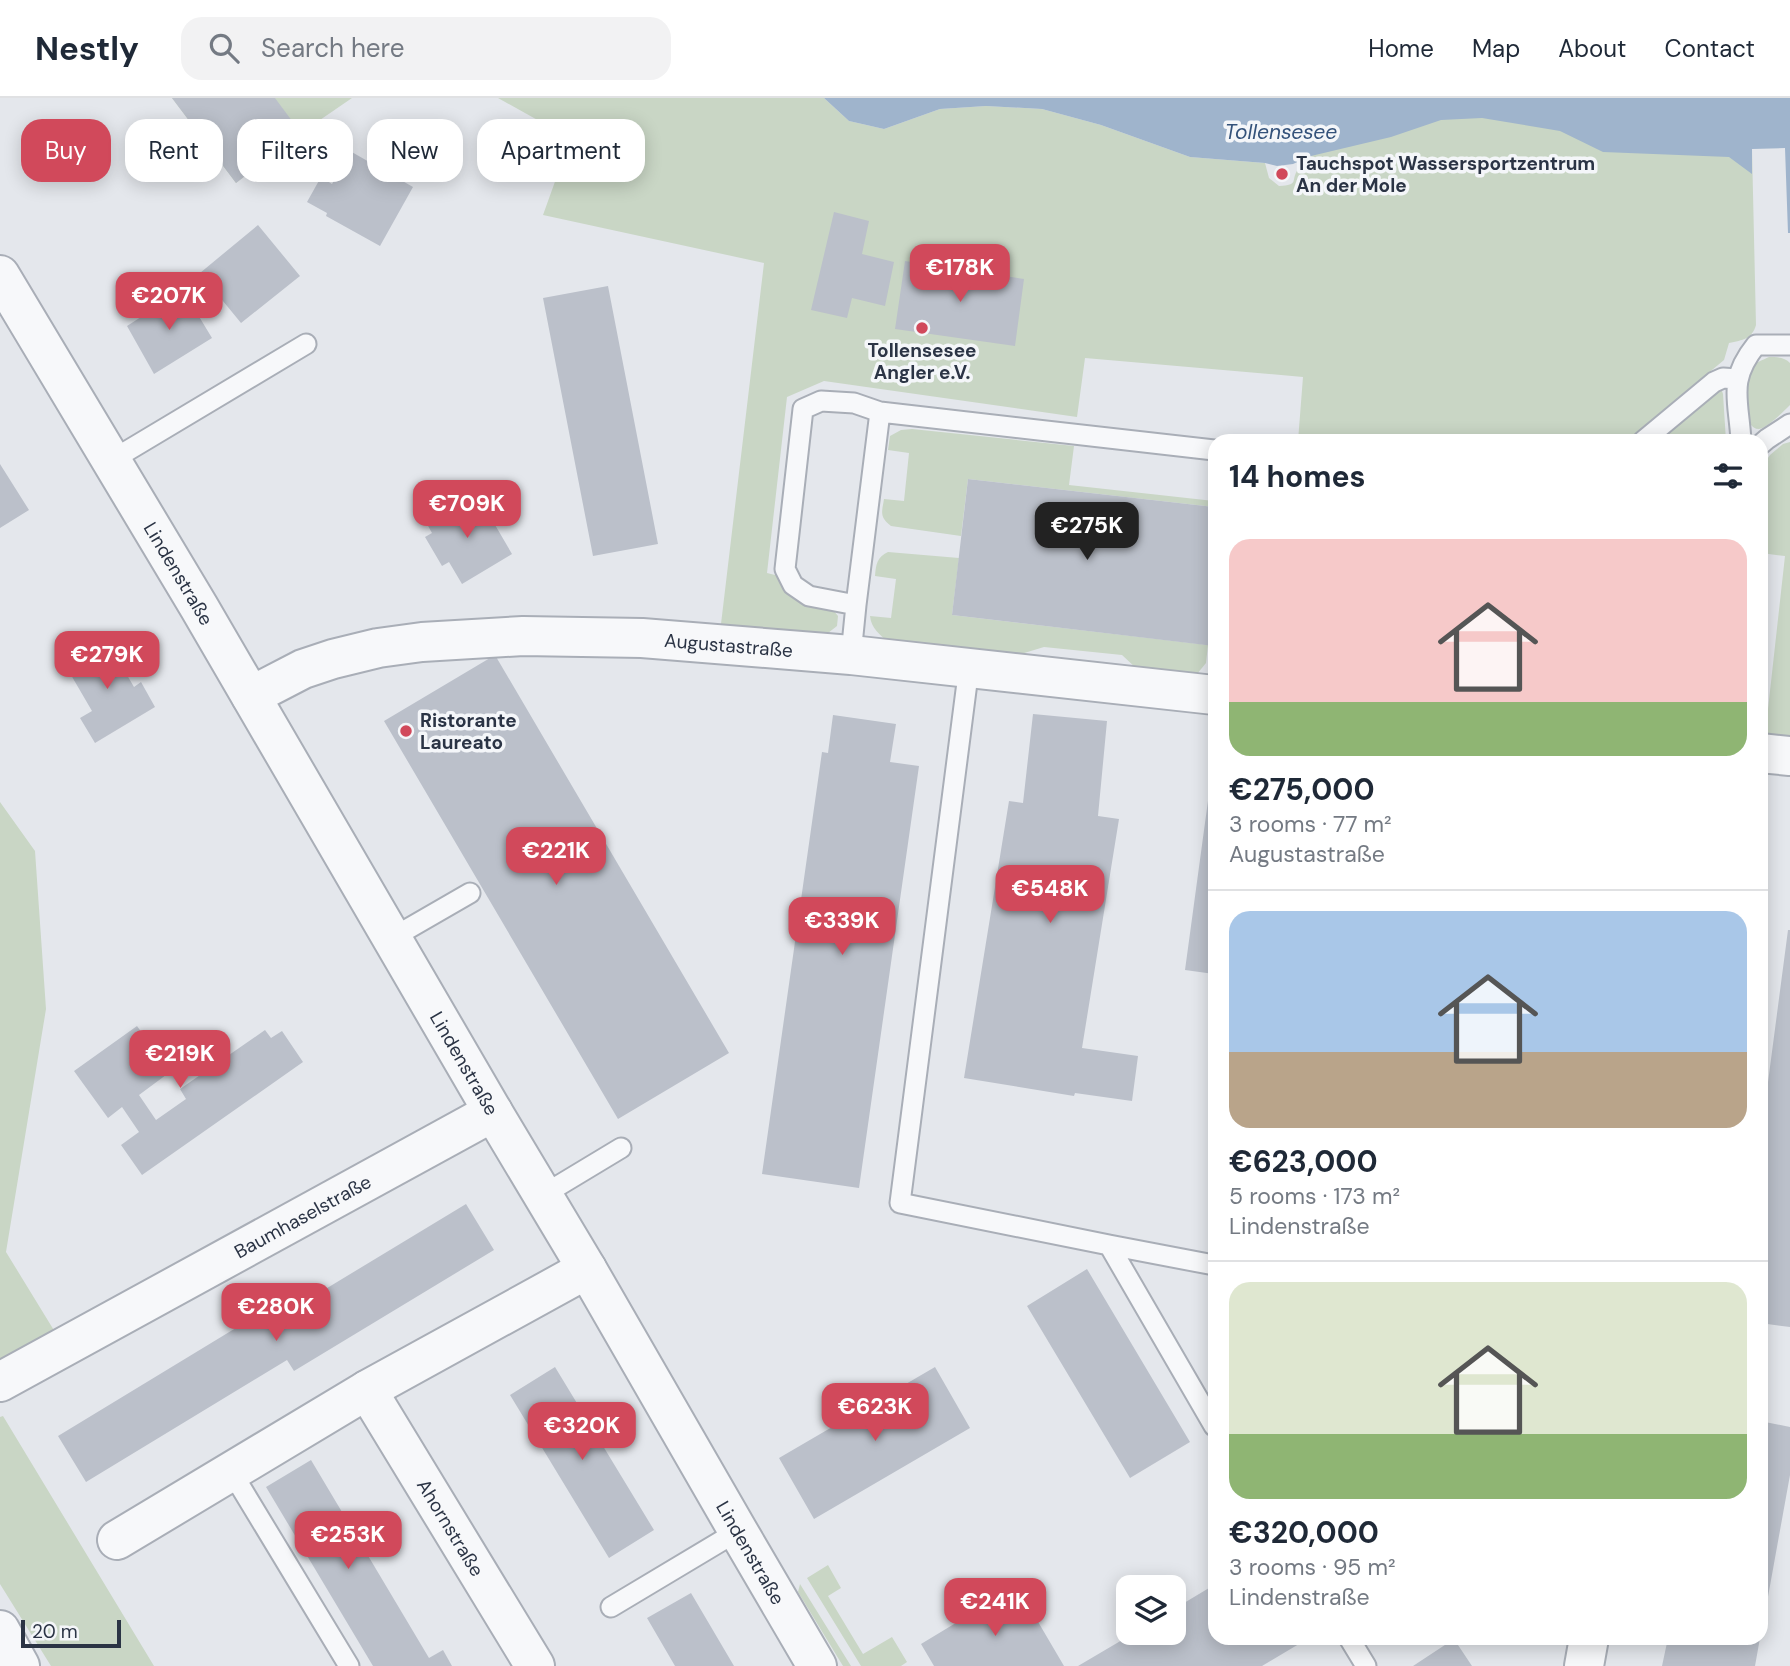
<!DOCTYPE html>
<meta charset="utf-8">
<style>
:root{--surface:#fff;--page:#f2f2f3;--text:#1f2937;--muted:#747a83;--line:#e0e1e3;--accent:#d1495b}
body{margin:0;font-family:"DM Sans",sans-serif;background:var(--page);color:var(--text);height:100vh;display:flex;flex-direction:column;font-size:26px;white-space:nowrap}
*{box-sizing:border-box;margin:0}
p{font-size:23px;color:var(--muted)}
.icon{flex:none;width:38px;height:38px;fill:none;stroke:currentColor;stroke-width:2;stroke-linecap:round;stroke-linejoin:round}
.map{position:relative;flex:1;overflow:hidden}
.drawer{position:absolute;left:1208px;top:336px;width:560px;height:1211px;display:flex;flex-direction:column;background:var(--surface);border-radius:21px;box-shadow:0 4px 18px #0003}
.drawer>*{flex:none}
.guide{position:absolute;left:21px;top:21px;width:665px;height:63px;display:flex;gap:14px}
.controls{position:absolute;left:1116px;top:1477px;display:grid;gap:14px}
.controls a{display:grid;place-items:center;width:70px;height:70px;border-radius:14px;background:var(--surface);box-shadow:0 4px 18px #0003;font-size:35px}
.scale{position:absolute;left:21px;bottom:18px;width:100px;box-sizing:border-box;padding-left:7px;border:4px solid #2b3445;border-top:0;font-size:19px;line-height:24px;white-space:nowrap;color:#2b3445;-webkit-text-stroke:5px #f4f6f9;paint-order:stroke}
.price{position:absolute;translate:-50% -60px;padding:0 16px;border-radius:14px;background:var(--accent);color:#fff;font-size:23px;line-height:46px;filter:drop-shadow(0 2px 4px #0008)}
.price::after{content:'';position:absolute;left:50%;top:42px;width:21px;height:16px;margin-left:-10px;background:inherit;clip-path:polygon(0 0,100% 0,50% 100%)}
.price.active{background:#222;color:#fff}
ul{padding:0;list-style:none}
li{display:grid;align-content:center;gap:14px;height:371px;padding:0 21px}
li+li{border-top:2px solid var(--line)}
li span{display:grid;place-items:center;height:217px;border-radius:21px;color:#555}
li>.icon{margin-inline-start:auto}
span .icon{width:126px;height:126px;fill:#fffc;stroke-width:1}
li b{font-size:30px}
h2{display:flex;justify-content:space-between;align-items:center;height:84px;padding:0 21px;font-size:30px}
.pill{padding:0 24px;border-radius:21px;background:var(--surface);box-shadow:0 4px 18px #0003;font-size:24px;line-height:63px}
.pill.active{background:var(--accent);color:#fff}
header{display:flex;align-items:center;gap:42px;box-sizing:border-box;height:98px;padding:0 35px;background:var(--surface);border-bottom:2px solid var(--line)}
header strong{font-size:33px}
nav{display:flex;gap:38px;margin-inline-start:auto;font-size:24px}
.search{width:490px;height:63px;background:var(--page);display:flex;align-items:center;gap:18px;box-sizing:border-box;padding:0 24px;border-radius:21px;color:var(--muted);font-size:26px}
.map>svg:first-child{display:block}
.green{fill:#c9d6c5}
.water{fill:#9fb4cc}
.building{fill:#bbc0ca}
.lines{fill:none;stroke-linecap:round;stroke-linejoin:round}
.lane-casing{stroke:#a9aeb7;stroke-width:23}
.street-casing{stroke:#a9aeb7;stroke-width:42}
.lane{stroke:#f7f8fa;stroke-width:19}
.street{stroke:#f7f8fa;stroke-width:38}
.poi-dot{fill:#d1495b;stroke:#f4f6f9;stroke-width:2.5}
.labels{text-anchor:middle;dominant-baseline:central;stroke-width:7;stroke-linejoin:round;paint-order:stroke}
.poi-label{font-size:19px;font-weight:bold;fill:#2b3445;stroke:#f4f6f9;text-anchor:start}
.street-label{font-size:19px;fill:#2b3445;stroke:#f4f6f9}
.water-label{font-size:21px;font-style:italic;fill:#34527a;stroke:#f4f6f9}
</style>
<header>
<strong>Nestly</strong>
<div class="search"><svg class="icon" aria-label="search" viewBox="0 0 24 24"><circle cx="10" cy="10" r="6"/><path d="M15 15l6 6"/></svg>Search here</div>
<nav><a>Home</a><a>Map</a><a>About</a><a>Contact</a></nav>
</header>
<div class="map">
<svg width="1790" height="1568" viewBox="0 0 1790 1568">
<rect width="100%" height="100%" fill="#e4e7ec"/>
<!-- green -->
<path class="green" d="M172 0H352L301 35 236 85Z
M498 0H824L849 23 884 31 940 11 986 8 1042 11 1101 27 1190 59 1265 65 1269 80 1279 88C1300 87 1290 83 1298 71 1302 66 1307 62 1311 58L1306 32 1359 0 1752 51 1756 227C1752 241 1743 242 1729 245L1724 262 1627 343H1298L1303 279 1085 260 1077 319 824 283 787 299 767 475 779 478 785 492 805 508 833 512 838 518 837 528 828 535 815 538 721 526 764 165 543 117 571 39 559 34Z
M1769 259C1776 259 1785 259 1790 265V307C1784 313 1767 330 1759 331 1755 331 1752 329 1750 325 1746 316 1745 279 1751 270 1755 264 1763 262 1769 259Z
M1718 292 1722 293 1723 296 1726 343H1653Z
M912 331 1074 348 1069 387 1214 403V409L968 381 961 438 891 428C879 419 882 414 884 401L904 403 909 355 888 352 890 338 901 332Z
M1790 344V642L1761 639V610L1768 611 1785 458 1761 455V370L1770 357 1783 346Z
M888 454 959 460 952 517 1208 547 1206 565 1197 576 1136 570 1122 557 1044 549 1021 556 889 545C880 537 871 530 870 518L891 520 896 481 875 478C876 466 877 459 888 454Z
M0 704 35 753 46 911 6 1154 55 1234 0 1267Z
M3 1318 154 1568H51L0 1486V1319Z
M828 1467 841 1490 828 1498 863 1556 892 1539 907 1564 901 1568H861L807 1480Z
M800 1486 851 1568H843L798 1494Z"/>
<!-- water -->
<path class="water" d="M824 0H1790V135H1788L1785 50 1752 51V76L1729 59 1603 54 1560 33 1482 20 1441 22 1391 39 1311 58 1293 66 1277 68 1265 65 1190 59 1101 27 1042 11 986 8 940 11 884 31 849 23Z"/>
<!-- building -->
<path class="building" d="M172 0H275L301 35 236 85Z
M350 53 413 89 380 148 326 118 327 115 307 104 321 79 332 86Z
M834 114 869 123 862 156 894 164 885 208 852 200 847 220 811 212Z
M258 127 300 178 241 225 200 175Z
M905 163 1024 181 1015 248 895 231Z
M608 188 658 446 593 458 543 200Z
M183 192 212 240 154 276 127 228Z
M0 366 29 412 0 430Z
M968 381 1214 409V548L952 517Z
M477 396 512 456 462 486 449 464 442 468 425 439 432 435 427 426Z
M106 541 134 589 141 584 155 609 95 645 80 620 92 613 64 565Z
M495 557 729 955 618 1021 384 623Z
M1033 616 1107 623 1098 718 1119 721 1082 950 1138 958 1132 1003 1075 995 1074 998 964 980 1009 703 1023 705Z
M833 617 896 626 890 664 919 668 859 1090 762 1076 822 654 828 655Z
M1213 666H1214V876L1185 872Z
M1788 832H1790V1229L1760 1225V1045Z
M137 928 170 974 139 997 156 1022 186 1001 180 991 265 932 271 940 282 933 303 964 142 1077 121 1047 139 1034 122 1009 108 1020 74 973Z
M466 1106 494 1152 294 1273 287 1262 86 1384 58 1338 259 1216 266 1227Z
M1087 1171 1190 1344 1130 1380 1027 1208Z
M555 1269 654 1432 609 1460 510 1297Z
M935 1269 970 1330 814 1421 779 1360Z
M1760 1323 1790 1329V1377L1762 1532H1760Z
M311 1362 429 1560 443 1552 452 1568H373L266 1389Z
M1214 1487V1540H1309L1262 1568H1078L1134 1535H1174V1511Z
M1017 1488 1064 1568H934L921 1546Z
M691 1495 734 1568H675L647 1520Z
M1668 1540H1760L1755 1568H1662Z
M1454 1541 1472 1568H1413Z"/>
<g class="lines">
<!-- lane casing -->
<g class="lane-casing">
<path id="lane" d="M1643 343 1714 284 1723 280 1737 281
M1741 343C1739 302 1727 283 1756 247H1790
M1760 347 1767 341 1790 326
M112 362 306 246
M856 507 880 314
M851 557 856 507 809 498 793 487 785 471 803 311 821 303 854 305 880 314 1214 352
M969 569 900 1105 1109 1147 1214 1328
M392 840 470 795
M543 1097 621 1050
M1109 1147 1214 1167
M231 1373 349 1568
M611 1509 738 1433
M1349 1540 1366 1568"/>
</g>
<!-- street casing -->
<g class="street-casing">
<g id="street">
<path id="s1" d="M0 177 199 509 493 1014 587 1171 738 1433 817 1568"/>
<path id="s2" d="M251 598 303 571 333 561 378 550 422 544 523 538 642 540 851 557 1214 597"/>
<path d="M1760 655 1790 658"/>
<path id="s3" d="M0 1284 493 1014"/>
<path id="s4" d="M367 1292 535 1568"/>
<path d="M117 1442 367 1292 587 1171"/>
<path d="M0 1532 20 1568"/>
<path d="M1584 1568 1589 1540"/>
</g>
</g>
<!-- lane -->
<use href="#lane" class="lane"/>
<!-- street -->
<use href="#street" class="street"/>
</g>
<!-- markers -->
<g class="poi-dot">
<circle cx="1282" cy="76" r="7"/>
<circle cx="922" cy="230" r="7"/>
<circle cx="406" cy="633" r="7"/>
</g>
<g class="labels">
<!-- poi labels -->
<g class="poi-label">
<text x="1296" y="65">Tauchspot Wassersportzentrum<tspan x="1296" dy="22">An der Mole</tspan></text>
<text x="922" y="252" text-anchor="middle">Tollensesee<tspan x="922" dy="22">Angler e.V.</tspan></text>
<text x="420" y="622">Ristorante<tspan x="420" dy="22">Laureato</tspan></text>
</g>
<!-- street labels -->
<g class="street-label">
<text stroke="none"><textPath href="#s1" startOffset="348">Lindenstraße</textPath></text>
<text stroke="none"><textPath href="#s2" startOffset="488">Augustastraße</textPath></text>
<text stroke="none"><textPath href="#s1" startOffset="915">Lindenstraße</textPath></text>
<text stroke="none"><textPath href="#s3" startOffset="345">Baumhaselstraße</textPath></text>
<text stroke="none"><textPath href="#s4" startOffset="161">Ahornstraße</textPath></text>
<text stroke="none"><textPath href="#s1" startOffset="1482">Lindenstraße</textPath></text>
</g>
<!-- water labels -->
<g class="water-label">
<text x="1281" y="34">Tollensesee</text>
</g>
</g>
</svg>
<div class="controls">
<a><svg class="icon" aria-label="layers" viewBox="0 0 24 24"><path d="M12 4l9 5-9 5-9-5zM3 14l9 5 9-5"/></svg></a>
</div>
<div class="scale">20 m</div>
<b class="price" style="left:960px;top:206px">€178K</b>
<b class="price" style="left:169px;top:234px">€207K</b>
<b class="price" style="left:467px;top:442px">€709K</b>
<b class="price active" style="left:1087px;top:464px">€275K</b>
<b class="price" style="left:107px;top:593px">€279K</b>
<b class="price" style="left:556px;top:789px">€221K</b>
<b class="price" style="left:1050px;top:827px">€548K</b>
<b class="price" style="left:842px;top:859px">€339K</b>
<b class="price" style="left:180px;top:992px">€219K</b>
<b class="price" style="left:276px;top:1245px">€280K</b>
<b class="price" style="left:875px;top:1345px">€623K</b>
<b class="price" style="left:582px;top:1364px">€320K</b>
<b class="price" style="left:348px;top:1473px">€253K</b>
<b class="price" style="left:995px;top:1540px">€241K</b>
<div class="guide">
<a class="pill active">Buy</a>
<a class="pill">Rent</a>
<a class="pill">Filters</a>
<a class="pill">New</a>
<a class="pill">Apartment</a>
</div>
<section class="drawer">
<h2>14 homes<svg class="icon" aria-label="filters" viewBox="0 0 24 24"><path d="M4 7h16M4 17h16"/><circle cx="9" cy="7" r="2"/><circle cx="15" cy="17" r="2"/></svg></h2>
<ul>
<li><span style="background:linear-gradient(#f6c9c9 75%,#8fb573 0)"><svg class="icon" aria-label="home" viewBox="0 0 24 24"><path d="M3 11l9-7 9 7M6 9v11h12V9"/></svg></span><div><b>€275,000</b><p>3 rooms · 77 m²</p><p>Augustastraße</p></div></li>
<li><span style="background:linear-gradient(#a9c7e8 65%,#b9a48a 0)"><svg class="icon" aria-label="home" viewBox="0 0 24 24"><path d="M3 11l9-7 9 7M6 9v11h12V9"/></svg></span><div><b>€623,000</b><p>5 rooms · 173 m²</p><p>Lindenstraße</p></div></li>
<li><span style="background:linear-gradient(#dfe7d0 70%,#8fb573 0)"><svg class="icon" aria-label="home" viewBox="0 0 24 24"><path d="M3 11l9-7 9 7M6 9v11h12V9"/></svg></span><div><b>€320,000</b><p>3 rooms · 95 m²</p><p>Lindenstraße</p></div></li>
</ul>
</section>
</div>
